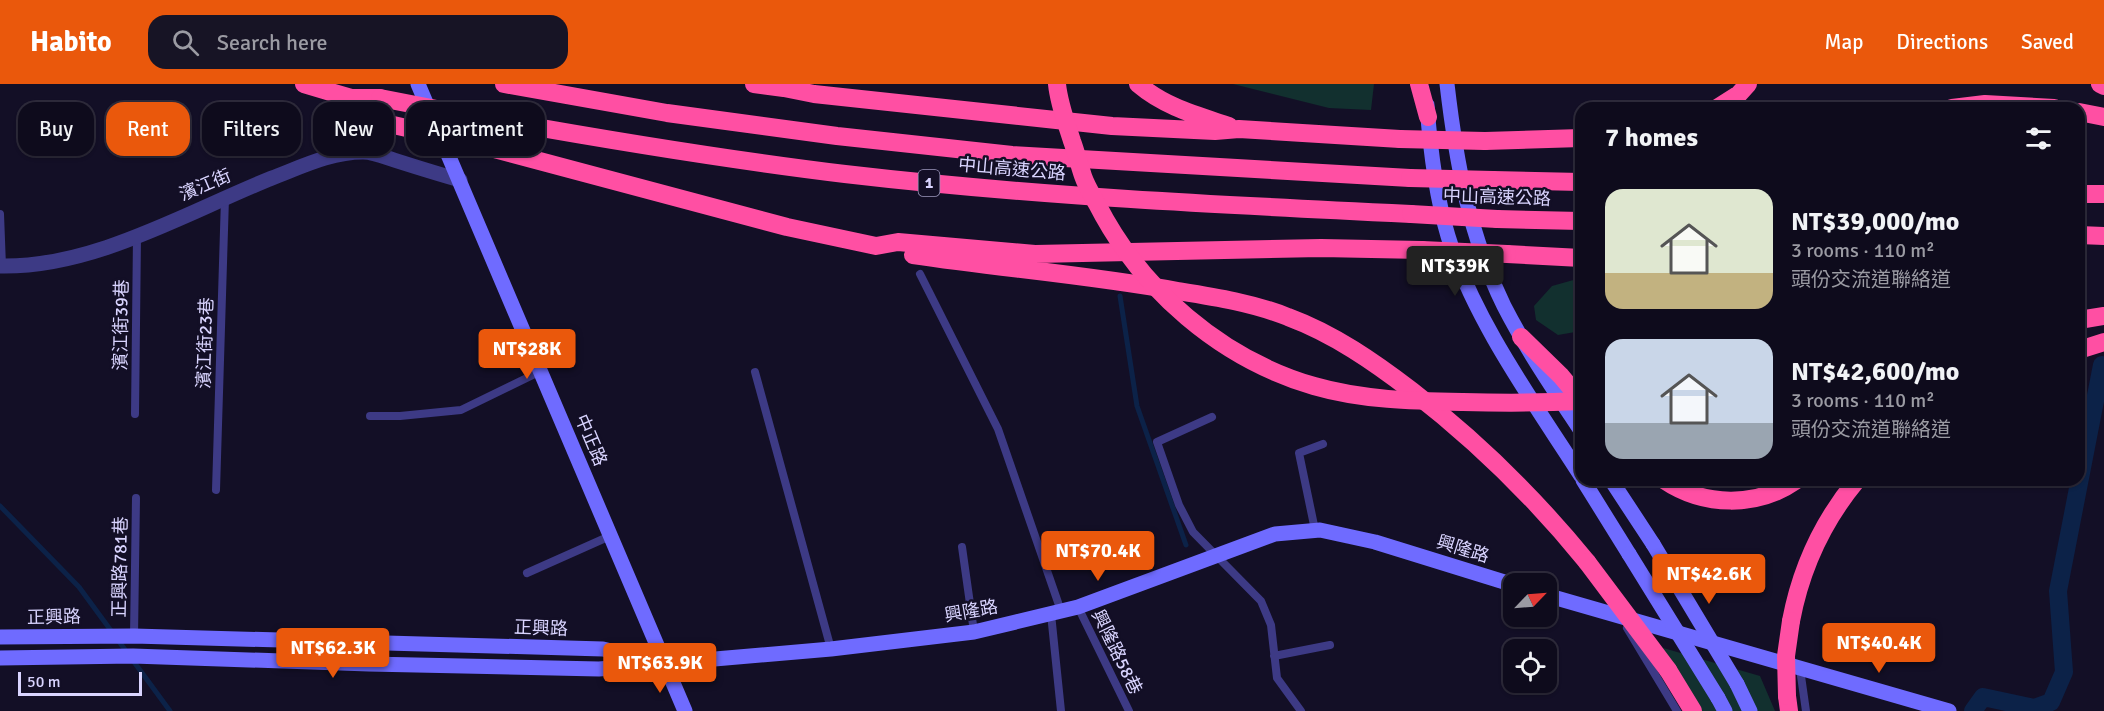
<!DOCTYPE html>
<meta charset="utf-8">
<style>
:root{--surface:#0e0b1c;--page:#171425;--text:#f1f3f6;--muted:#9b9ba3;--line:#2e2b3b;--accent:#ea580c}
body{margin:0;font-family:Signika,"Noto Sans TC",sans-serif;background:var(--page);color:var(--text);height:100vh;display:flex;flex-direction:column;font-size:22px;white-space:nowrap}
*{box-sizing:border-box;margin:0}
p{font-size:20px;color:var(--muted)}
.icon{flex:none;width:33px;height:33px;fill:none;stroke:currentColor;stroke-width:2;stroke-linecap:round;stroke-linejoin:round}
.map{position:relative;flex:1;overflow:hidden}
.panel{position:absolute;left:1575px;top:18px;width:510px;height:384px;display:flex;flex-direction:column;background:var(--surface);border-radius:18px;box-shadow:0 2px 4px #0004,0 0 0 2px var(--line)}
.panel>*{flex:none}
.hud{position:absolute;left:18px;top:18px;width:570px;height:54px;display:flex;gap:12px}
.needle{width:39px;rotate:65deg}
.buttons{position:absolute;left:1503px;top:489px;display:grid;gap:12px}
.buttons a{display:grid;place-items:center;width:54px;height:54px;border-radius:12px;background:var(--surface);box-shadow:0 2px 4px #0004,0 0 0 2px var(--line);font-size:30px}
.scale{position:absolute;left:18px;bottom:15px;width:124px;box-sizing:border-box;padding-left:6px;border:3px solid #d9d4ff;border-top:0;font-size:16px;line-height:21px;white-space:nowrap;color:#d9d4ff;-webkit-text-stroke:4px #130f26;paint-order:stroke}
.price{position:absolute;translate:-50% -51px;padding:0 14px;border-radius:6px;background:var(--accent);color:#fff;font-size:20px;line-height:39px;filter:drop-shadow(0 2px 3px #0008)}
.price::after{content:'';position:absolute;left:50%;top:36px;width:18px;height:14px;margin-left:-9px;background:inherit;clip-path:polygon(0 0,100% 0,50% 100%)}
.price.selected{background:#222;color:#fff}
ul{padding:0;list-style:none}
li{display:flex;align-items:center;gap:18px;height:150px;padding:0 30px}
li span{display:grid;place-items:center;flex:none;width:168px;height:120px;border-radius:18px;color:#555}
li>.icon{margin-inline-start:auto}
span .icon{width:72px;height:72px;fill:#fffc;stroke-width:1}
li b{font-size:26px}
h2{display:flex;justify-content:space-between;align-items:center;height:72px;padding:0 30px;font-size:26px}
.tag{padding:0 21px;border-radius:18px;background:var(--surface);box-shadow:0 2px 4px #0004,0 0 0 2px var(--line);font-size:21px;line-height:54px}
.tag.selected{background:var(--accent);color:#fff}
header{display:flex;align-items:center;gap:36px;box-sizing:border-box;height:84px;padding:0 30px;background:var(--accent);color:#fff}
header strong{font-size:28px}
nav{display:flex;gap:33px;margin-inline-start:auto;font-size:21px}
.search{width:420px;height:54px;background:var(--page);display:flex;align-items:center;gap:15px;box-sizing:border-box;padding:0 21px;border-radius:18px;color:var(--muted);font-size:22px}
.map>svg:first-child{display:block}
.green{fill:#12302f}
.lines{fill:none;stroke-linecap:round;stroke-linejoin:round}
.stream{stroke:#0c2248;stroke-width:5}
.canal{stroke:#0c2248;stroke-width:18}
.lane{stroke:#3d3a85;stroke-width:8}
.street{stroke:#3d3a85;stroke-width:15}
.secondary{stroke:#6f6bff;stroke-width:15}
.highway{stroke:#ff4fa3;stroke-width:18}
.secondary-bridge{stroke:#6f6bff;stroke-width:15}
.highway-bridge{stroke:#ff4fa3;stroke-width:18}
.labels{text-anchor:middle;dominant-baseline:central;stroke-width:5;stroke-linejoin:round;paint-order:stroke}
.shield{fill:#130f26;stroke:#9e99be;stroke-width:1.5}
.shield-label{font-size:16px;font-weight:bold;fill:#d9d4ff}
.street-label{font-size:18px;fill:#d9d4ff;stroke:#130f26}
</style>
<header>
<strong>Habito</strong>
<div class="search"><svg class="icon" aria-label="search" viewBox="0 0 24 24"><circle cx="10" cy="10" r="6"/><path d="M15 15l6 6"/></svg>Search here</div>
<nav><a>Map</a><a>Directions</a><a>Saved</a></nav>
</header>
<div class="map">
<svg width="2104" height="627" viewBox="0 0 2104 627">
<rect width="100%" height="100%" fill="#130f26"/>
<!-- green -->
<path class="green" d="M1233 0H1374L1371 26 1329 24Z
M1577 195H1581V247L1558 251 1536 236 1534 222 1552 202Z
M1639 557 1760 592 1775 627H1684Z"/>
<g class="lines">
<!-- stream -->
<path class="stream" d="M1120 212 1137 322 1186 461
M0 422 79 503 170 627"/>
<!-- canal -->
<path class="canal" d="M1973 627 1983 613 2034 624 2051 618 2064 588 2058 507 2102 281"/>
<!-- lane -->
<path class="lane" d="M0 130 2 182
M920 190 998 345 1061 527
M755 288 831 565
M135 330 137 152
M370 332H400L461 326 541 287
M1212 333 1157 358 1179 421 1193 448 1261 517 1271 541 1277 594 1301 627
M216 406 225 114
M1315 446 1299 369 1323 360
M962 463 974 548
M527 489 610 452
M1078 523 1129 627
M1051 530 1061 627
M1627 544 1677 627
M134 552 136 414
M1274 572 1330 561
M1800 585 1806 627"/>
<!-- street -->
<path class="street" d="M0 182C94 184 187 128 272 94 301 83 331 68 363 68 373 68 385 73 394 76 416 83 438 90 460 96"/>
<!-- secondary -->
<path class="secondary" d="M418 0 685 627
M1447 0C1456 77 1469 151 1504 222 1526 265 1554 306 1581 347
M1427 21C1430 63 1436 112 1448 152 1473 235 1535 320 1581 392
M1583 396 1629 470
M1611 396 1653 460
M1546 511 1949 627
M0 553 134 552 603 565 648 576
M0 574 133 572 369 580 599 585 831 565 974 548 1078 523 1275 450 1320 446 1375 458 1514 501
M1737 600 1750 627
M1718 614 1725 627"/>
<!-- highway -->
<path class="highway" d="M304 0 351 14H380
M504 0 667 29 837 52 1012 71 1410 94
M754 0 784 4 794 2
M1138 0C1165 23 1196 31 1229 42
M1419 0 1428 33
M2100 0 2104 2
M784 4 814 10 1112 42 1215 47 1239 45 1400 55
M351 14 389 40
M1717 24 1739 10 1748 0
M1952 24 1985 20 2054 24
M452 28C583 52 713 74 845 90 1033 112 1222 121 1411 130
M2079 28 2104 33
M1485 57 1581 54
M468 58 787 143 876 162 898 158 1035 170 1321 164 1422 166
M1493 96 1581 98
M2079 110H2104
M1497 135 1581 137
M2079 151 2104 152
M1507 170 1581 174
M913 171C1001 184 1090 191 1178 207 1215 213 1253 219 1288 233 1334 250 1374 278 1412 307 1478 358 1535 414 1587 478
M2079 236 2104 232
M1521 253 1561 292 1581 316
M2079 266 2104 258
M1664 396C1704 423 1757 424 1797 396
M1791 537C1801 484 1822 438 1857 396
M1668 586 1693 627
M1787 612 1789 627"/>
<!-- secondary-bridge -->
<path class="secondary-bridge" d="M1653 460 1737 600
M1629 470 1718 614"/>
<!-- highway-bridge -->
<path class="highway-bridge" d="M1057 0C1059 20 1066 38 1072 57 1076 68 1079 80 1083 92 1086 101 1092 111 1097 120 1141 206 1221 275 1314 302 1362 316 1414 317 1463 318 1502 319 1541 319 1581 317
M380 14 452 28
M389 40 468 58
M1400 55 1485 57
M1410 94 1493 96
M1411 130 1497 135
M1422 166 1507 170
M1587 478 1668 586
M1787 612 1786 572 1791 537"/>
</g>
<g class="labels">
<!-- shield labels -->
<rect class="shield" x="918.5" y="86" width="21" height="26" rx="4.5"/>
<g class="shield-label">
<text x="929" y="99">1</text>
</g>
<!-- street labels -->
<g class="street-label">
<text transform="translate(1012 85) rotate(5)">中山高速公路</text>
<text transform="translate(205 101) rotate(-23)">濱江街</text>
<text transform="translate(1497 113) rotate(2)">中山高速公路</text>
<text transform="translate(121 241) rotate(-89)">濱江街39巷</text>
<text transform="translate(205 259) rotate(-88)">濱江街23巷</text>
<text transform="translate(591 356) rotate(67)">中正路</text>
<text transform="translate(1463 465) rotate(17)">興隆路</text>
<text transform="translate(120 483) rotate(-89)">正興路781巷</text>
<text transform="translate(971 527) rotate(-10)">興隆路</text>
<text transform="translate(54 533) rotate(-1)">正興路</text>
<text transform="translate(541 544) rotate(2)">正興路</text>
<text transform="translate(1117 568) rotate(64)">興隆路58巷</text>
</g>
</g>
</svg>
<div class="buttons">
<a><svg class="needle" viewBox="-14 -14 28 28"><path d="M0-13l5 13h-10z" fill="#e53935"/><path d="M0 13l5-13h-10z" fill="#9b9ba3"/></svg></a>
<a><svg class="icon" aria-label="locate" viewBox="0 0 24 24"><circle cx="12" cy="12" r="6"/><path d="M12 2v4M12 18v4M2 12h4M18 12h4"/></svg></a>
</div>
<div class="scale">50 m</div>
<b class="price selected" style="left:1455px;top:213px">NT$39K</b>
<b class="price" style="left:527px;top:296px">NT$28K</b>
<b class="price" style="left:1098px;top:498px">NT$70.4K</b>
<b class="price" style="left:1709px;top:521px">NT$42.6K</b>
<b class="price" style="left:1879px;top:590px">NT$40.4K</b>
<b class="price" style="left:333px;top:595px">NT$62.3K</b>
<b class="price" style="left:660px;top:610px">NT$63.9K</b>
<div class="hud">
<a class="tag">Buy</a>
<a class="tag selected">Rent</a>
<a class="tag">Filters</a>
<a class="tag">New</a>
<a class="tag">Apartment</a>
</div>
<section class="panel">
<h2>7 homes<svg class="icon" aria-label="filters" viewBox="0 0 24 24"><path d="M4 7h16M4 17h16"/><circle cx="9" cy="7" r="2"/><circle cx="15" cy="17" r="2"/></svg></h2>
<ul>
<li><span style="background:linear-gradient(#dfe7d0 70%,#c2b280 0)"><svg class="icon" aria-label="home" viewBox="0 0 24 24"><path d="M3 11l9-7 9 7M6 9v11h12V9"/></svg></span><div><b>NT$39,000/mo</b><p>3 rooms · 110 m²</p><p>頭份交流道聯絡道</p></div></li>
<li><span style="background:linear-gradient(#c9d6e8 70%,#9aa5b1 0)"><svg class="icon" aria-label="home" viewBox="0 0 24 24"><path d="M3 11l9-7 9 7M6 9v11h12V9"/></svg></span><div><b>NT$42,600/mo</b><p>3 rooms · 110 m²</p><p>頭份交流道聯絡道</p></div></li>
</ul>
</section>
</div>
